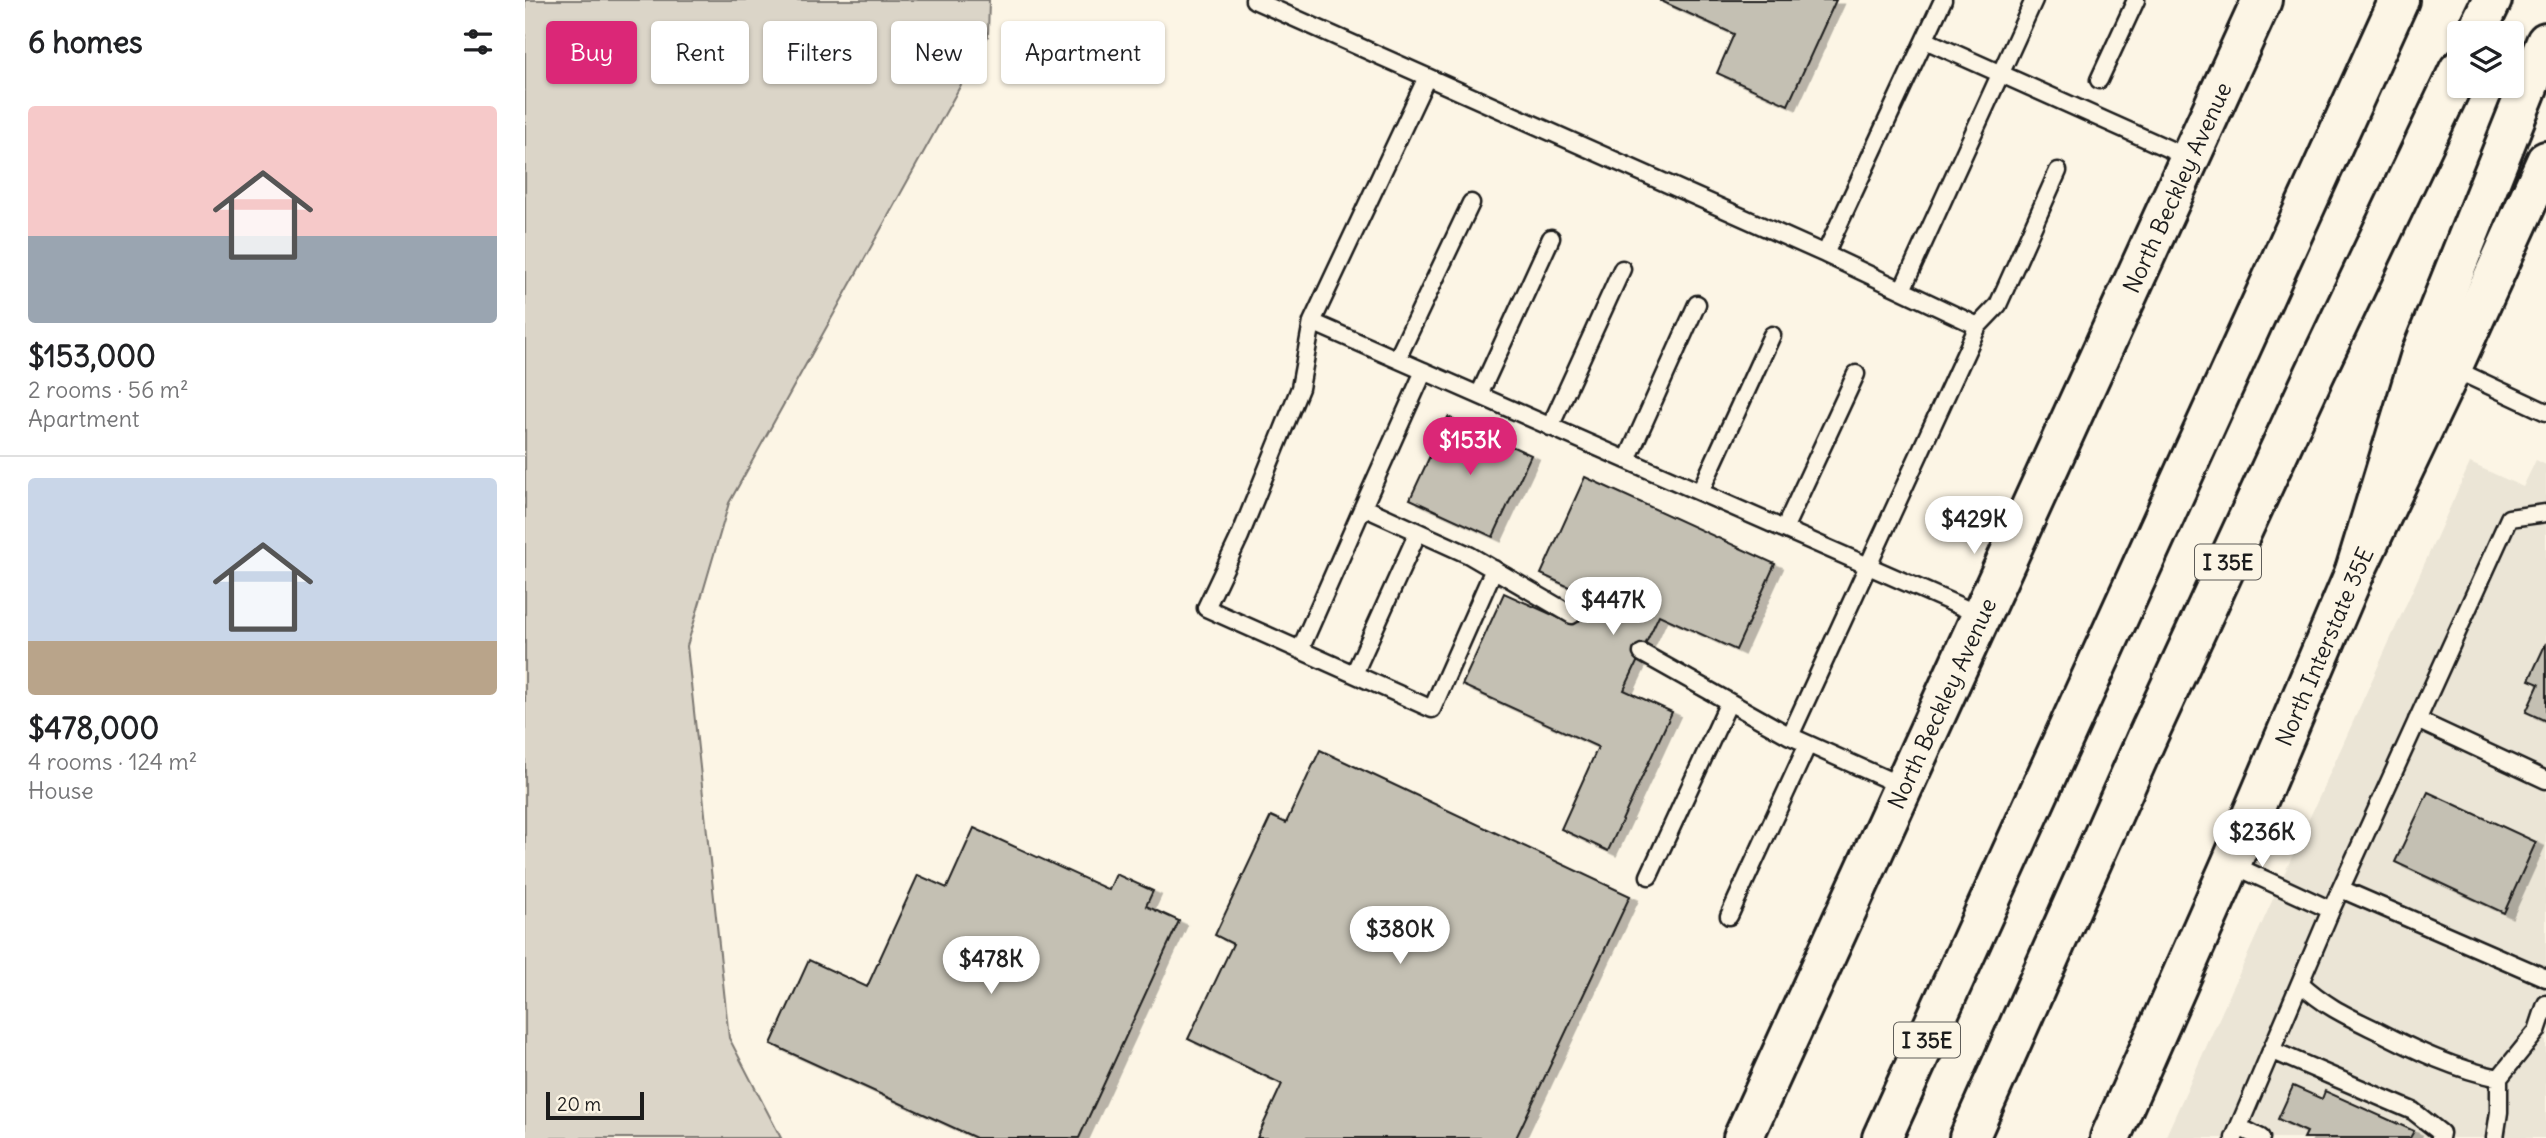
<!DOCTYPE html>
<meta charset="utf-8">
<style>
:root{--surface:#fff;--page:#f2f2f2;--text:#202124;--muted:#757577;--line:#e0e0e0;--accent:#db2777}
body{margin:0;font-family:Delius,sans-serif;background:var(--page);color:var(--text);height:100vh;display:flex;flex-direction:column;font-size:26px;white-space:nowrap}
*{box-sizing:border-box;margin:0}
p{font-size:23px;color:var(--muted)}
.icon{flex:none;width:38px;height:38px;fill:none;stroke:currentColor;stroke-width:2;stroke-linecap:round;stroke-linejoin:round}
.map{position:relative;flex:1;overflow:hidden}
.drawer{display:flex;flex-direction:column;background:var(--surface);width:525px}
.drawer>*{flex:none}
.banner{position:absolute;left:21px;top:21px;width:665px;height:63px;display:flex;gap:14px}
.tools{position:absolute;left:1922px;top:21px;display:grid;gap:14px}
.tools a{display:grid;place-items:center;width:77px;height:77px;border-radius:7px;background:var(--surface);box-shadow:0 2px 5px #0004;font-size:35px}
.scale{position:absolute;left:21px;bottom:18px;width:98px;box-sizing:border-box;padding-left:7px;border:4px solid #1c1c1c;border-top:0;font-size:19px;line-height:24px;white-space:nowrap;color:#1c1c1c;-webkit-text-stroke:5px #fcf5e5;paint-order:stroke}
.price{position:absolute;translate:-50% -60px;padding:0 16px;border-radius:24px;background:#fff;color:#222;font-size:23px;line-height:46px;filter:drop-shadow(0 2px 4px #0008)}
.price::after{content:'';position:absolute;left:50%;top:42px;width:21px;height:16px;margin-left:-10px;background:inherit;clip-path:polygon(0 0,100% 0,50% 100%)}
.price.on{background:var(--accent);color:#fff}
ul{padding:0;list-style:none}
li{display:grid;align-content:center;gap:14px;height:371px;padding:0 28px}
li+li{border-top:2px solid var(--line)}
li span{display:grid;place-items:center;height:217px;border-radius:7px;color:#555}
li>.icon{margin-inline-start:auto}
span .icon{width:126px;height:126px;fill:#fffc;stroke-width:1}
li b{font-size:30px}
h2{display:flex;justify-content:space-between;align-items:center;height:84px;padding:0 28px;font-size:30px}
.chip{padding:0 24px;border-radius:7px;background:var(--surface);box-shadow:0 2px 5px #0004;font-size:24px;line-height:63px}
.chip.on{background:var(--accent);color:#fff}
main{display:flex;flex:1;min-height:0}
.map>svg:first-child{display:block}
.built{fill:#ebe5d6}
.green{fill:#dbd5c8;stroke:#7c7872;stroke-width:2}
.building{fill:#c4c0b3;stroke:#1c1c1c;stroke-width:2;filter:url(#shadow)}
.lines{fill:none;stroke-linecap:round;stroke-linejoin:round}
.lane-casing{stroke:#1c1c1c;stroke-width:21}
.secondary-casing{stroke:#1c1c1c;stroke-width:44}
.highway-casing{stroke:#1c1c1c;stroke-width:44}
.lane{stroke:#fcf5e5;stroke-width:16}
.secondary{stroke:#fcf5e5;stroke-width:38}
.highway{stroke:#fcf5e5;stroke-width:38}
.labels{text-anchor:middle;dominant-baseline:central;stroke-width:5;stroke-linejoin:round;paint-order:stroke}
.shield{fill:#fcf5e5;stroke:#5f5d58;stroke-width:2}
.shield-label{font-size:21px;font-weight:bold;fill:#1c1c1c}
.street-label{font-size:23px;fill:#1c1c1c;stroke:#fcf5e5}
</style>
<main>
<section class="drawer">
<h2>6 homes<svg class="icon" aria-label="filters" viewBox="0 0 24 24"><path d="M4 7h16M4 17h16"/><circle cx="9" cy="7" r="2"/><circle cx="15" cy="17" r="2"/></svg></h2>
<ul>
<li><span style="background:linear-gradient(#f6c9c9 60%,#9aa5b1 0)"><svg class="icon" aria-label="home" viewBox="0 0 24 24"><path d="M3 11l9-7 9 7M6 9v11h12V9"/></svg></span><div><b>$153,000</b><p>2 rooms · 56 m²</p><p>Apartment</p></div></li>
<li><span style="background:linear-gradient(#c9d6e8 75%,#b9a48a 0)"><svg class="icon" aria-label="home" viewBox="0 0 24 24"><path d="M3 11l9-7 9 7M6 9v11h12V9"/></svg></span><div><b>$478,000</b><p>4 rooms · 124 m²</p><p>House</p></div></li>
</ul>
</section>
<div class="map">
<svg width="2021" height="1138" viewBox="0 0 2021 1138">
<defs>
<filter id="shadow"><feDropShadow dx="8" dy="4.5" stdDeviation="0" flood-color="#0004"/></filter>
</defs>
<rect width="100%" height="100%" fill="#fcf5e5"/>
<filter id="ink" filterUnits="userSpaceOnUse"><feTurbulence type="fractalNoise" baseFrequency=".0143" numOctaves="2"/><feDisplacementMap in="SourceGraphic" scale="14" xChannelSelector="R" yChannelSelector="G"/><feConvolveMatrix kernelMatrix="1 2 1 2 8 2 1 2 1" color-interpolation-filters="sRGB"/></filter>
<g filter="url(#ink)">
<!-- built -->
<path class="built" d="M2011 460 2021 465V1138H1640L1945 463 1998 487Z"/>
<!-- green -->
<path class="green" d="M0 0H464L463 36 204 503 162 646 204 1038 256 1138H0Z"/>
<!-- building -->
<path class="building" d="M1134 0H1311L1263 105 1192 73 1209 34Z
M923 417 1006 455 968 537 885 499Z
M1060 477 1250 564 1211 650 1134 615 1099 690 1147 712 1083 851 1036 829 1073 747 937 685 979 593 1043 622 1057 593 1016 574Z
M2021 643V721L2001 712 2014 684 2004 680Z
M795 750 1105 896 991 1138H732L757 1084 663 1039 708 944 690 935 746 816 761 823Z
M1903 792 2011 842 1979 913 1870 862Z
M449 828 584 890 591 874 628 891 621 906 654 921 554 1138H451L246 1044 284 960 342 987 393 875 422 888Z
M1768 1086 1797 1099 1800 1091 1889 1131 1885 1138H1779L1782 1132 1753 1119Z"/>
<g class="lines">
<!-- lane casing -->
<g class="lane-casing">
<path id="lane" d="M729 0 1300 254 1418 0
M1400 40 1664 158
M902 77 787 322 1455 615
M1574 80 1611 0
M1300 254 1453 326 1265 736 1377 786
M1377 290 1509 0
M787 322 775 388 715 536 681 608 907 709 969 569
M1453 326 1473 305 1533 171
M872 359 946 203
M1927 368 2021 412
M899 371 838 507 944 555 1047 615
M954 395 1026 238
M1025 427 1097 269
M1102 460 1172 304
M1175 492 1247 335
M1259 529 1331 374
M775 650 838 507
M1117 653 1265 736
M829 674 893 532
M1892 720 2021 780
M1706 864 1806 910
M1124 876 1204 702
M1816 889 2021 978
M1204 916 1283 744
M1775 983C1801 1007 1822 1016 1853 1031 1892 1051 1930 1069 1974 1078L2012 1031 2021 1004
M1746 1050 1888 1111 1916 1133 1915 1138
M1714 1127 1736 1138
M1709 1138 1806 910 1984 518 2021 513
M1970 1138 1974 1112V1078"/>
</g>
<!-- secondary casing -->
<g class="secondary-casing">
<g id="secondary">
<path id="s1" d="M1218 1138 1737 0"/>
<path id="s2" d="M1585 1138 1706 864 1829 574 1927 368 2021 161"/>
</g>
</g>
<!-- highway casing -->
<g class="highway-casing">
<path id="highway" d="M1951 33 1967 0
M1829 574 1896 354 2021 42
M1357 1138 1874 0
M1444 1138 1624 733 1790 373 1934 70"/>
</g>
<!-- lane -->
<use href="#lane" class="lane"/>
<!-- secondary -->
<use href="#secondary" class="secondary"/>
<!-- highway -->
<use href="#highway" class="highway"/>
</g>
</g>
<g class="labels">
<!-- shield labels -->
<g class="shield">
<rect x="1670" y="544.5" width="66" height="35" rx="5"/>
<rect x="1369" y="1022.5" width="66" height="35" rx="5"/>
</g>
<g class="shield-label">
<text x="1703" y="562">I 35E</text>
<text x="1402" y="1040">I 35E</text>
</g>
<!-- street labels -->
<g class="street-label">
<text stroke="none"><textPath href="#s1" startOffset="1045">North Beckley Avenue</textPath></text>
<text stroke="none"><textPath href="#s2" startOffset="536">North Interstate 35E</textPath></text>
<text stroke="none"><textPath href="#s1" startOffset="478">North Beckley Avenue</textPath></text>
</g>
</g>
</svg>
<div class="tools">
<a><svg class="icon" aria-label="layers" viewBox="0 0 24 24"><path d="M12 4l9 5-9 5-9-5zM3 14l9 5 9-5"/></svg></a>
</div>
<div class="scale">20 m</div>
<b class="price on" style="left:945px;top:477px">$153K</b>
<b class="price" style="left:1449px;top:556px">$429K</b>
<b class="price" style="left:1088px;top:637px">$447K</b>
<b class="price" style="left:1737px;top:869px">$236K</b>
<b class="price" style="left:875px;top:966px">$380K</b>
<b class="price" style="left:466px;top:996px">$478K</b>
<div class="banner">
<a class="chip on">Buy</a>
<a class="chip">Rent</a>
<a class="chip">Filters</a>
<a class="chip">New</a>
<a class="chip">Apartment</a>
</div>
</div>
</main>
